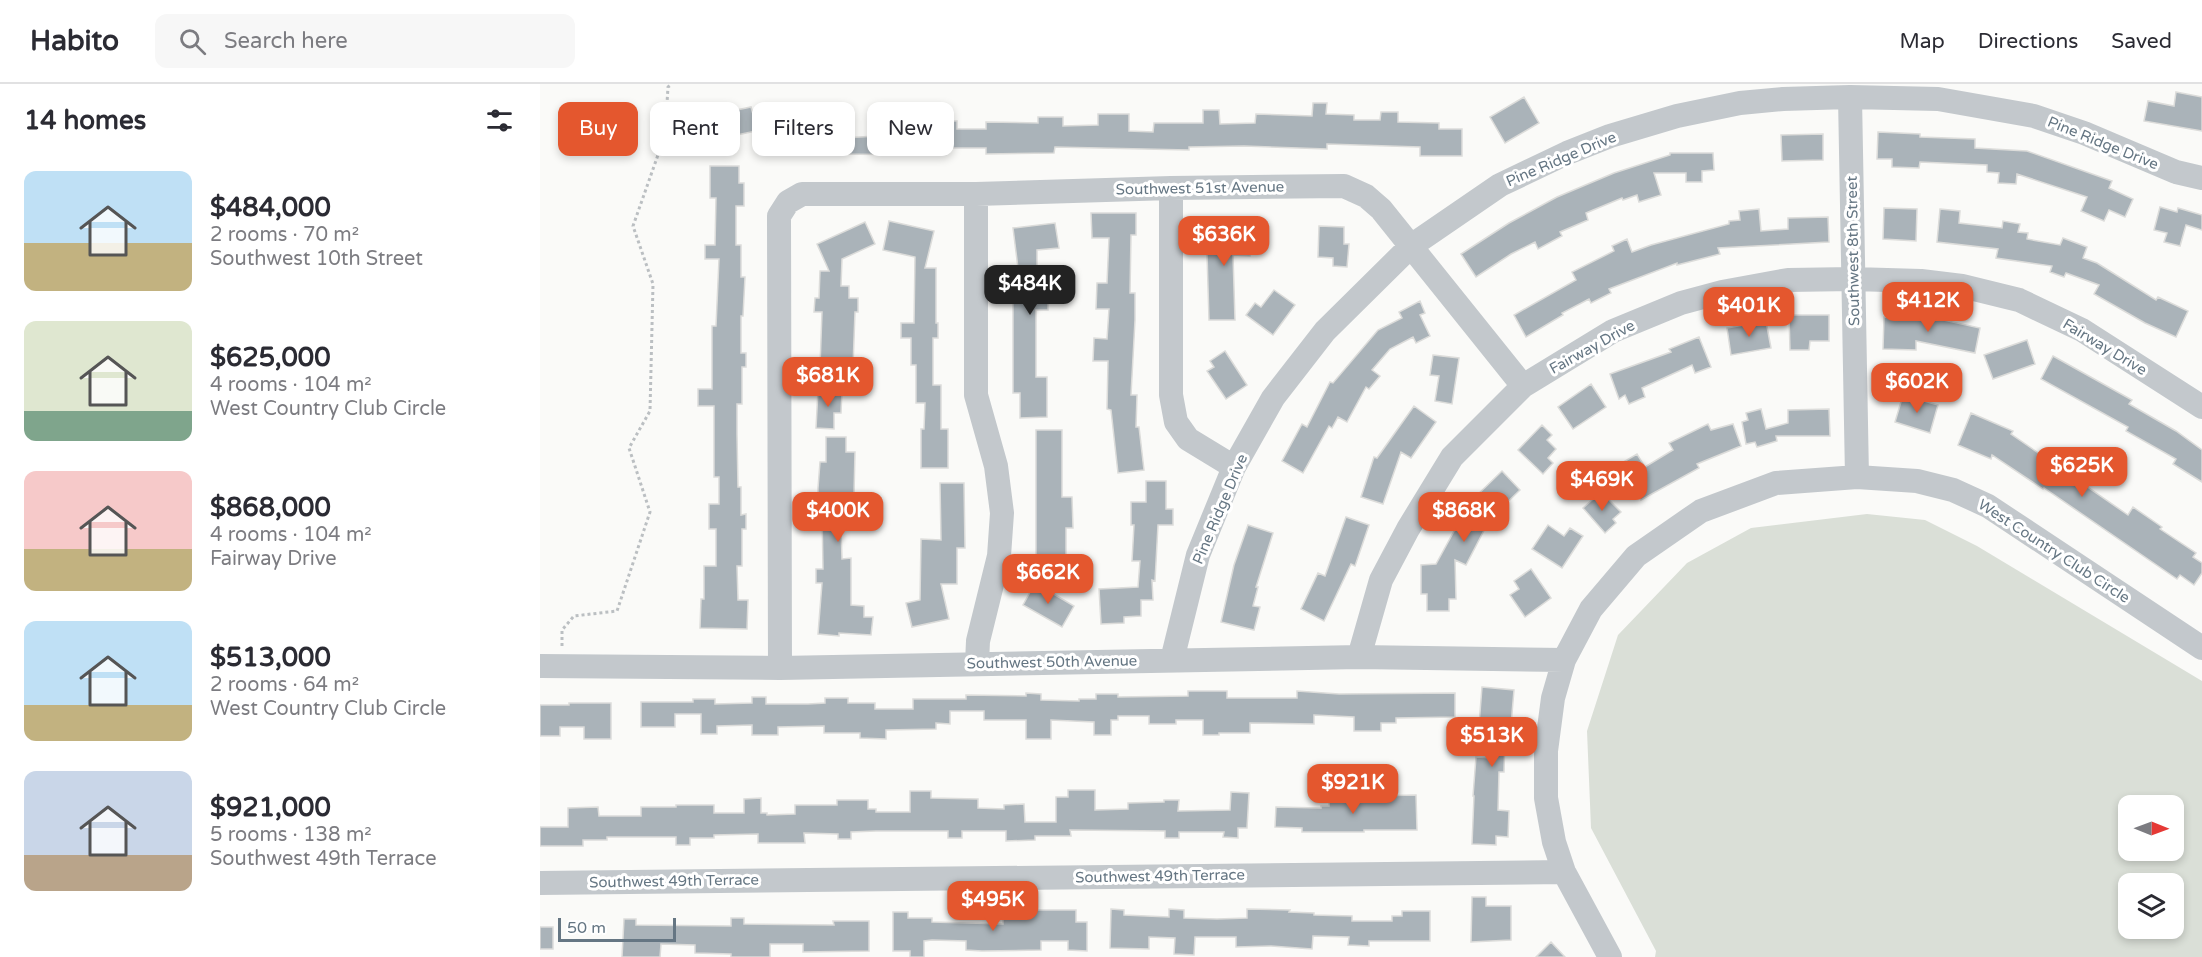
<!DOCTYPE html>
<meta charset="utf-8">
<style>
:root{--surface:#fff;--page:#f7f7f7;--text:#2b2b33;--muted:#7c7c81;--line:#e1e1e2;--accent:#e4572e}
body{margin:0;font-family:"Varela Round",sans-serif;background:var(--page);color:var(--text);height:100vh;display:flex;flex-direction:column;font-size:22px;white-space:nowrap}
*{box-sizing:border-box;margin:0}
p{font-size:20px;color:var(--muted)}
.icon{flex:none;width:33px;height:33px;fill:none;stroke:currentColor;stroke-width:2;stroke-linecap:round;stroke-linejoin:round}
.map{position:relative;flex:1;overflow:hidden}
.details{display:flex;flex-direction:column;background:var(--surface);width:540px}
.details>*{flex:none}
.hud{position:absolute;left:18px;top:18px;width:570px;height:54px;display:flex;gap:12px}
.needle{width:39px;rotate:91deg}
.buttons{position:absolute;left:1578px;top:711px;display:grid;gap:12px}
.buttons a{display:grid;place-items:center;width:66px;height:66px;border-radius:12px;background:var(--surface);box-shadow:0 3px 9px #0003;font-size:30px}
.scale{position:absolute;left:18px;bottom:15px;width:118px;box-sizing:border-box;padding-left:6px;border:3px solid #657683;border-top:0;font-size:16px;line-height:21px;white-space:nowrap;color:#657683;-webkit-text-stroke:4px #fff;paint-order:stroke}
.price{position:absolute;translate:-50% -51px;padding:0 14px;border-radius:12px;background:var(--accent);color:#fff;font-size:20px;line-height:39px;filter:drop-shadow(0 2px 3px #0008)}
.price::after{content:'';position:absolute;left:50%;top:36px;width:18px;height:14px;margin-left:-9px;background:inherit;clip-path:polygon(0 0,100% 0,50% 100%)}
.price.active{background:#222;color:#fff}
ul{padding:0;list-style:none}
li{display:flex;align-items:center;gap:18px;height:150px;padding:0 24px}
li span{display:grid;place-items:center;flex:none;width:168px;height:120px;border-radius:12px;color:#555}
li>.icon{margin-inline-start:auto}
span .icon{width:72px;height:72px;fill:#fffc;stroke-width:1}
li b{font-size:26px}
h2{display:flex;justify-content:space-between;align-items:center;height:72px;padding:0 24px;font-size:26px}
.pill{padding:0 21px;border-radius:12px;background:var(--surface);box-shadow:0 3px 9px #0003;font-size:21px;line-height:54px}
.pill.active{background:var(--accent);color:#fff}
header{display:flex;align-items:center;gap:36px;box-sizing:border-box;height:84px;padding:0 30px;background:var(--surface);border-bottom:2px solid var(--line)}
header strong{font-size:28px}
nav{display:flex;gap:33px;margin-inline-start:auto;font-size:21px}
.search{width:420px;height:54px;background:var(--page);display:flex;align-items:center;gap:15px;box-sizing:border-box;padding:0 21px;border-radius:12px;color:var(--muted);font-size:22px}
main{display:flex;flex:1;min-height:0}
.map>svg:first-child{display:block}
.green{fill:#dadfd7;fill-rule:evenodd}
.building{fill:#aab3b9;stroke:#dcdcda;stroke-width:1.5}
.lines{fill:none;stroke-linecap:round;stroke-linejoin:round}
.path{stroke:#bbbfc2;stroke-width:3;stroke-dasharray:3 3;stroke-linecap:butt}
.minor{stroke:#c3c8cc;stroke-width:24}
.labels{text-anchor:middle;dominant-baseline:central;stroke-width:6;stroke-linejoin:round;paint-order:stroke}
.street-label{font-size:15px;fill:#657683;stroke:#fff}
</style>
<header>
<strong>Habito</strong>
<div class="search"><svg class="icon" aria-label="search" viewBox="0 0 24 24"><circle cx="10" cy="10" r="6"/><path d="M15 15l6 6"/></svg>Search here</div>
<nav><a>Map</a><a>Directions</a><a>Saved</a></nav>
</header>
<main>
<section class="details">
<h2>14 homes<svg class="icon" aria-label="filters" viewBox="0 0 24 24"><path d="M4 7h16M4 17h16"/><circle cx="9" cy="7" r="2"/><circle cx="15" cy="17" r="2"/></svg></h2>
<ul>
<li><span style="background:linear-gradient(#bfe0f5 60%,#c2b280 0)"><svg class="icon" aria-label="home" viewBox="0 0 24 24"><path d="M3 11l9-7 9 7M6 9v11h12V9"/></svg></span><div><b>$484,000</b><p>2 rooms · 70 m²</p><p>Southwest 10th Street</p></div></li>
<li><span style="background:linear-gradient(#dfe7d0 75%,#7fa58c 0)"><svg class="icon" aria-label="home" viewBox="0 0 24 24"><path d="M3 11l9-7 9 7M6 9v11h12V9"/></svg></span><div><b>$625,000</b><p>4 rooms · 104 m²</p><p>West Country Club Circle</p></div></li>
<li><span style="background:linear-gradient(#f6c9c9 65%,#c2b280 0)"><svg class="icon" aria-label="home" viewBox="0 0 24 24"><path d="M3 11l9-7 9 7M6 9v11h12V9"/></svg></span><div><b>$868,000</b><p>4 rooms · 104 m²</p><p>Fairway Drive</p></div></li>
<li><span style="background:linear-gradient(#bfe0f5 70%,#c2b280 0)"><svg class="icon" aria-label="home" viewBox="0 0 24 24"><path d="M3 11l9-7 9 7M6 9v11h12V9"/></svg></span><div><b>$513,000</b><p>2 rooms · 64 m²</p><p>West Country Club Circle</p></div></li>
<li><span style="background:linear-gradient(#c9d6e8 70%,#b9a48a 0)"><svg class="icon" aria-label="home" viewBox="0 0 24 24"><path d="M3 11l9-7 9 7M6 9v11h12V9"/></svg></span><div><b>$921,000</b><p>5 rooms · 138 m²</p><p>Southwest 49th Terrace</p></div></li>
</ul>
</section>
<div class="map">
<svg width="1662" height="873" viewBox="0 0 1662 873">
<rect width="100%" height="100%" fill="#fafaf8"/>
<!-- green -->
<path class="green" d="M1327 430 1385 436 1437 462 1662 597V873H1115L1116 867 1051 744 1047 647 1078 551 1147 479 1211 444ZM1588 722H1634V766H1588ZM1588 800H1634V844H1588Z"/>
<!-- building -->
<path class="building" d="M1636 8 1662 13V47L1604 37 1608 17 1634 22Z
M984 13 999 39 965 59 950 33Z
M773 19H787L786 30 814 31V36H840L841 28H858V38L899 39V45H922V72H880V63L787 60V65L704 62 649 63V66L515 63 514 69 446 70V64H406V71L289 70 288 55 336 52V44L393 43V37H417V45H446V38L498 39V33H523V42L558 41V30H589V47L613 48 614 39H663V26H679L680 40 715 39 716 30 772 32Z
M211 23 214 34 253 33V43L272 42V65H245V69L230 70V44L173 56 168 32Z
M1338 48 1380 50V53L1435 55V64L1487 67 1572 97 1569 104 1593 115 1585 133 1569 126 1564 137 1541 127 1547 113 1477 90 1476 100 1458 99 1459 89 1447 88V81L1380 78 1379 84 1352 83V75H1337Z
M1283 50V76L1242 77 1241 51Z
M1130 69H1173L1174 86 1162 87V98H1146V89H1114L1121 111 1099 118 1097 111 1083 116 1082 114 1046 129 1048 136 1020 148 1022 152 998 165 995 158 971 170 936 193 921 170 969 139 1017 113 1074 89 1130 71Z
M170 82H199V99H204V122H196V161H201V193H205L203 232H201V269H206V283H202V320H197V350L198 403H201V431L206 430V445H202V482H197L198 516H208L207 545 160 544 161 515H164V482H176V445H169V420H179V393H174V322H158V305H172V242H176L179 175H165V161H175L176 114H170Z
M1620 123 1637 128 1638 124 1662 131V146L1646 141 1640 162 1624 158 1627 149 1614 146Z
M1344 124 1377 125 1376 157 1343 155Z
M1219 125 1221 147 1248 145V134L1288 133 1289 158 1178 164 1180 170 1137 181V179L1069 205 1071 209 1051 219 1049 215 1022 229 1023 231 986 253 974 231 1036 196 1032 188 1074 167 1072 162 1087 155 1092 168 1111 161 1189 140V137L1200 136 1199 127Z
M1400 125 1420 127 1419 139 1462 144 1463 137 1480 140 1478 148 1488 149 1487 155 1520 161 1523 154 1547 163 1543 174 1557 179 1616 216 1618 213 1648 227 1636 253 1605 239 1554 210 1559 201 1526 189 1524 193 1510 188 1512 182 1456 174 1458 165 1397 158Z
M551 129H596V151H591L590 209H595V236L591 311H597L596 343H599L604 386 578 389 571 326 567 325 568 277H553L554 254 567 255 569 225H556L557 199H567L569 154H552Z
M672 134H694L693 149 711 150 710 172 693 171 695 236H669L667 170V153H671Z
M349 137 394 147 385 184H396V239H398V254H393V301H401V345H408V384H381V345H384L385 319H376V281H371V254H361V239H374L375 173 343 166Z
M325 138 335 160 302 175 301 202H309V214H318V228H315L313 283 280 282 282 228H274L275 214H279L280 187H289L277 160Z
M515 139 519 164 497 166V200H513V214H508V226H496V293H507V333L480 334V309H473V184H478L473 144Z
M779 142 804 143V160H809L807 183 793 182V174L778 173Z
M734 206 755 221 733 251 706 231 715 219 721 223Z
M880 217 885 229 880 231 890 252 876 259 873 253 850 265 832 286 840 292 829 305 826 303 807 338 798 333 792 344 789 342 763 389 742 377 762 340 767 343 790 298 793 299 838 246 862 234 859 228Z
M1362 229 1385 230V232L1440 244 1435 269 1376 257V266L1343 265 1344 233 1362 234Z
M1249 231H1289V257H1270L1269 266H1250Z
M1226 237 1231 264 1191 271 1187 244Z
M1159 253 1171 283 1155 289 1152 281 1102 304 1105 313 1089 320 1085 311 1079 315 1070 290 1131 268 1129 265Z
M1487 256 1495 280 1453 295 1444 271Z
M685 267 707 301 686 315 667 287 674 283 670 277Z
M893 271 919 274 912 320 895 317 899 292 890 291Z
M1513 272 1592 316 1589 320 1636 347 1662 366V398L1633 380 1636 375 1586 347 1588 343 1501 295Z
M1051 300 1066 323 1033 345 1018 323Z
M278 306 302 307 301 329H294V345L276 344Z
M1363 311 1398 321 1390 349 1355 338Z
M874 322 896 338 871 374 861 368 843 420 821 413 834 373 837 374Z
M1221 325 1226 345 1248 339V326L1289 325 1290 352H1236L1237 357 1217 363 1215 358 1206 360 1202 338 1208 336 1206 329Z
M1431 329 1473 347 1471 350 1588 431 1593 423 1622 443 1620 445 1656 469 1653 473 1662 479V489L1654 501 1640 491 1637 495 1504 404 1503 405 1452 371 1451 375 1418 361Z
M1168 340 1171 346 1193 340 1201 362 1157 380 1159 384 1101 416 1080 380 1097 370 1105 383 1133 366 1129 359Z
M1002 341 1012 351 1007 356 1016 365 1008 374 1013 379 1003 390 978 366Z
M496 346H522V413H532L533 444H526V495L492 496 491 482H496Z
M286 353H306V368H315L314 411H319V428H305V444H301L302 475 311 474V521L324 522V533H333L331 551 299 549V552L278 550 282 499H276V485H283L282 427H278V404L280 378H286Z
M962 387 980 406 950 435 926 481 915 476 916 515H909V527H887V510H881V481L896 480 930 418Z
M606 397H626V425H633V441H618L615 497 612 496 613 516H601V532L584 533V539L561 540 559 505 598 503 600 477H592L594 441H591V418H606Z
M400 399H424L425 464H417V500H401L409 535 372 543 366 519 380 516 381 455 401 456Z
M1061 408 1081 428 1073 435 1076 439 1065 449 1043 424Z
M806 433 829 441 815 482 811 480 784 537 761 525 778 489 785 492Z
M708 441 733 449 716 503H718L713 522 720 523 714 546 681 538 694 481Z
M1008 441 1024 452 1030 444 1043 452 1022 484 992 465Z
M991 485 1011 514 985 533 970 511 979 505 974 497Z
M495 499 534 522 522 543 483 521Z
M942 603 974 606 970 653H965L964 688H959L958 726 969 727 968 753 956 752V761L932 760 934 712H933L936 673 952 674 955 642 939 641Z
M648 607H687V614H757V607L799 610 915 609V633L856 634V639H841V647H814V633L774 631V640L710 639V649H679V651H663V636H636V640H609V632H578V636H571V651H554V638L511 636V655H486V636H444V627H410V640L396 639V645L346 646V655L320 654V649H284V642L238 643V651H212V641L177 642V650H161V630H135V643H101V618H153V615H175V620L212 619V613H226V620H268L285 619V614H308V619H335V625H373V615H426V611L486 612V609L501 610V616L539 617V615H556V610H578V613L648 612Z
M29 619H71V655H44V643H20V652H0V621H29Z
M528 706H555V726L588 725V719L624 718V716H639L638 727 690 726 691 708 709 709 707 744H698V754L683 753 684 748H639V754H625V747L530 746 531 752H495V756L466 757V747H422V754H408V747H336L311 748V755H298V750L264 749 265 759H218V750L174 751V754H150V761H136V753H67V756H43V762H0V743H28V724L58 723 59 732H101V723H136V721H174V729H204V715L221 714V729H227V731L255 730V721H297V716H328V725H336V728H370V707H391V714L438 715V724L464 725V721L484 720 485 738H516V713H528Z
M876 711 877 746H824V748H762V744L735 743 736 723 781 724V722H789V713Z
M932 813H946V822H971V856L931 858Z
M571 825 584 826V831L629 833V825L644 826V834L677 835 707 834V825L750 826 749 828 774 829V831L812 832V837H852V832H862V827H890V857H829V862L808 861 809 853 773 852 772 865 731 862 696 863V853H655L654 871 634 870 635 854 609 853V865L570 864Z
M463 826H536V838H547V867L528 866V857H501V866L442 867 426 866V857L392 856 384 857V873H370V867H353V828H368V834H392V838L463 840Z
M191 834H204V840L294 841 293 837H329V867L263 868V860H230V873H191V870L155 869V861L121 860 120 873H82L84 835H96V841L191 842Z
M0 843H13V865H0Z
M1011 858 1025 873H996Z"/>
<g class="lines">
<!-- path -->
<path class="path" d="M22 562V546L34 532 77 527 110 428 89 364 110 327 113 200 93 142 125 51 128 3 132 0"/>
<!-- minor -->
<path class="minor" d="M1310 13 1317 393
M631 104V311L636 338 648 355 694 383
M436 110V311L456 382 462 429 459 472 438 557 437 579
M819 573 841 496 868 445 912 373 983 302 1073 247 1141 219 1182 208 1248 196 1313 195 1381 197 1422 202 1479 216 1542 246 1662 323
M632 576 658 471 694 383 733 314 785 247 871 162 960 101 1027 69 1070 52 1137 32 1200 19 1243 15 1310 13 1398 15 1494 32 1544 49 1636 88 1662 94
M0 582 240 584 819 573 1024 576
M240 584 239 132 248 118 262 110H436L631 104 804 102 826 112 841 125 983 302
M0 799 1024 788
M1070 873 1024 788 1014 758 1006 714V667L1013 614 1024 576 1051 525 1096 472 1161 427 1236 399 1317 393 1377 397 1413 406 1448 422 1662 564"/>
</g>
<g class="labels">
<!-- street labels -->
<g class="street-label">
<text transform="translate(1563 59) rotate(22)">Pine Ridge Drive</text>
<text transform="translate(1021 75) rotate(-23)">Pine Ridge Drive</text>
<text transform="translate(660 104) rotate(-1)">Southwest 51st Avenue</text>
<text transform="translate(1313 167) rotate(-91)">Southwest 8th Street</text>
<text transform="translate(1052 263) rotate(-29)">Fairway Drive</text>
<text transform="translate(1565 263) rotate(31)">Fairway Drive</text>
<text transform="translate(680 425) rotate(-67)">Pine Ridge Drive</text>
<text transform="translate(1514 467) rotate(33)">West Country Club Circle</text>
<text transform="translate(512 578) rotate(-1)">Southwest 50th Avenue</text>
<text transform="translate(620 792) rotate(-1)">Southwest 49th Terrace</text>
<text transform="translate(134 797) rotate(-1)">Southwest 49th Terrace</text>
</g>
</g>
</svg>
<div class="buttons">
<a><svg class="needle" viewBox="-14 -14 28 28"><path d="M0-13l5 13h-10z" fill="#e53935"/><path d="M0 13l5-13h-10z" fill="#7c7c81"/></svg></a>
<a><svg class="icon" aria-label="layers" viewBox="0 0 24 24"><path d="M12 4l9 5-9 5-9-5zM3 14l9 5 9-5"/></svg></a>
</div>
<div class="scale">50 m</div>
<b class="price" style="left:684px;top:183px">$636K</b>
<b class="price active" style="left:490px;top:232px">$484K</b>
<b class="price" style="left:1388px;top:249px">$412K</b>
<b class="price" style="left:1209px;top:254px">$401K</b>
<b class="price" style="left:288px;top:324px">$681K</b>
<b class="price" style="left:1377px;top:330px">$602K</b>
<b class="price" style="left:1542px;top:414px">$625K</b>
<b class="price" style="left:1062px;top:428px">$469K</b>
<b class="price" style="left:298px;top:459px">$400K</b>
<b class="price" style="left:924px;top:459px">$868K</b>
<b class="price" style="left:508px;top:521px">$662K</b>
<b class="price" style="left:952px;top:684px">$513K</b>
<b class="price" style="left:813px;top:731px">$921K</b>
<b class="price" style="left:453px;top:848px">$495K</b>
<div class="hud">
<a class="pill active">Buy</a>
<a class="pill">Rent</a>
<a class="pill">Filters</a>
<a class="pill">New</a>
</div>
</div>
</main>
